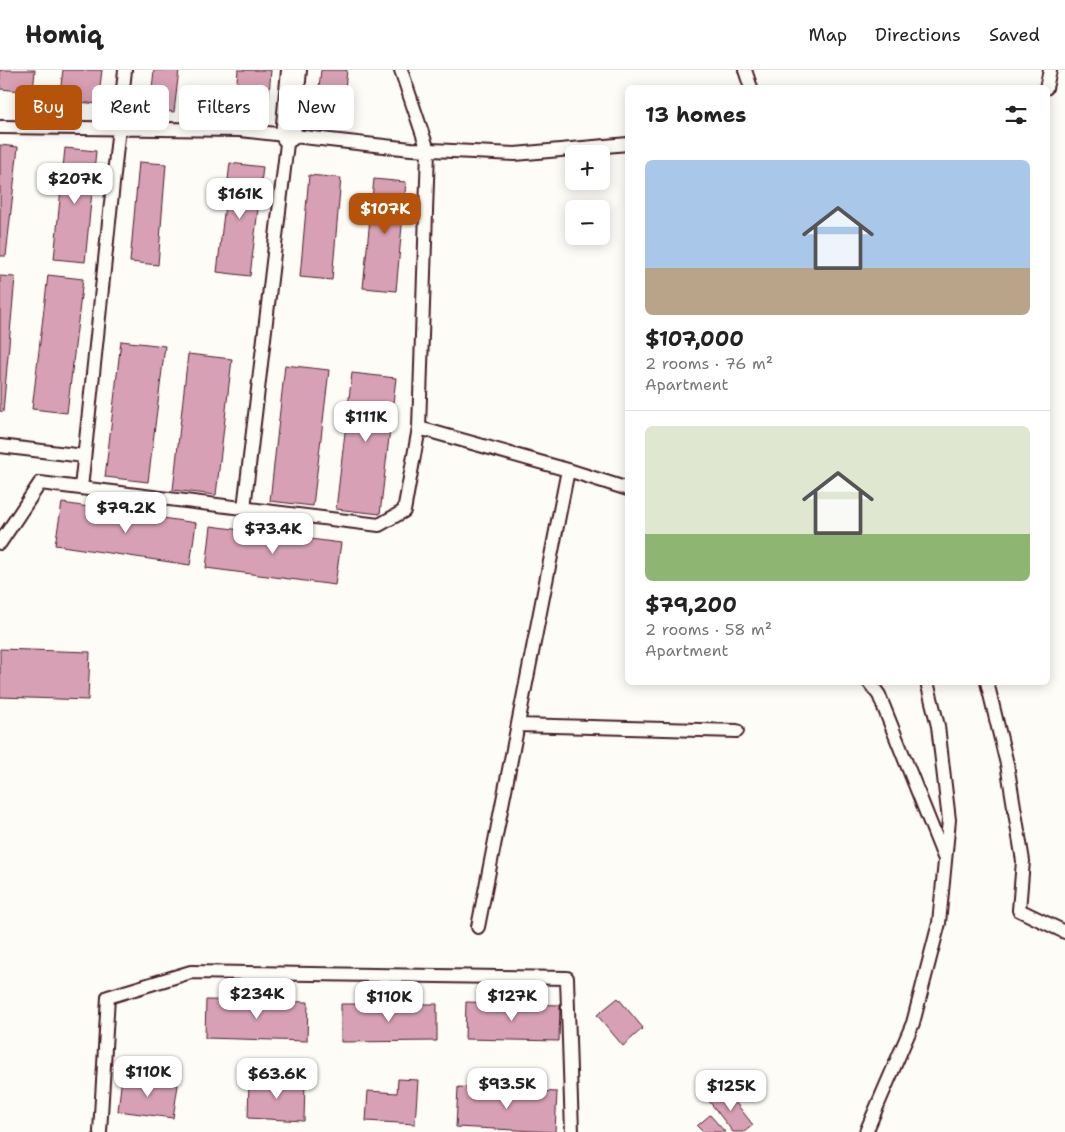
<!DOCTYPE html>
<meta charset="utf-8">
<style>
:root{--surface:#fff;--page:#f2f2f2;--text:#222;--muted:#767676;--line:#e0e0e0;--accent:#b45309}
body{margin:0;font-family:"Shantell Sans",sans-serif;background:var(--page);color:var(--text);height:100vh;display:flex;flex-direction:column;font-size:19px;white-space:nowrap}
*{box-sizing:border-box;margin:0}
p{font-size:16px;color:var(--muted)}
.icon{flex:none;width:28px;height:28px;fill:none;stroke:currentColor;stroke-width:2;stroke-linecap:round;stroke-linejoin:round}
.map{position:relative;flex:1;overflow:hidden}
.panel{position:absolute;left:625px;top:15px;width:425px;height:600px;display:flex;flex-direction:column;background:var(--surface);border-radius:8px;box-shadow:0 2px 12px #0003}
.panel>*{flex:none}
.guide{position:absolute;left:15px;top:15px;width:475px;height:45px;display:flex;gap:10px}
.buttons{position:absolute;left:565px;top:75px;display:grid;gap:10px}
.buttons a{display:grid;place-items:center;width:45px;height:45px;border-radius:8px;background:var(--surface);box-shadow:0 2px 12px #0003;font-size:25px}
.price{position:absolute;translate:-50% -42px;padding:0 11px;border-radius:10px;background:#fff;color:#222;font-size:16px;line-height:32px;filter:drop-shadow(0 1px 2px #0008)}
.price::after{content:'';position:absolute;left:50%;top:30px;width:15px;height:11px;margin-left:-8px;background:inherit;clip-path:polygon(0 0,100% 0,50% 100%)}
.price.active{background:var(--accent);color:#fff}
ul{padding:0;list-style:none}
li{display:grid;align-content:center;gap:10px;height:265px;padding:0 20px}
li+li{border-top:1px solid var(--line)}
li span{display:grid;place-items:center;height:155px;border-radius:8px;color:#555}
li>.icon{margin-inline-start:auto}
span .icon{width:90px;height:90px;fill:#fffc;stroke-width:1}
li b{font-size:21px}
h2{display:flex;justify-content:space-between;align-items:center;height:60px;padding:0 20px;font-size:21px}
.tag{padding:0 18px;border-radius:8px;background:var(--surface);box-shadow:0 2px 12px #0003;font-size:18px;line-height:45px}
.tag.active{background:var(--accent);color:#fff}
header{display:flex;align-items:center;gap:30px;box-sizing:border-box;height:70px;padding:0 25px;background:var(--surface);border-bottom:1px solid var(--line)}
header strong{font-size:24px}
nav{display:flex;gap:28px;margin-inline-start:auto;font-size:18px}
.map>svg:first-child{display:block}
.building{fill:#d7a0b4;stroke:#4a1f2b}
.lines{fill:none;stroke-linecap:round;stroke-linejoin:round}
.service-casing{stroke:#4a1f2b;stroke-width:16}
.minor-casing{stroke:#4a1f2b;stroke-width:28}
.service{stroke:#fdfcf7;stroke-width:12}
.minor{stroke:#fdfcf7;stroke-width:24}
</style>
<header>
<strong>Homiq</strong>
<nav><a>Map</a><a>Directions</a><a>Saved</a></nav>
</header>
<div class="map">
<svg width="1065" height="1062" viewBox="0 0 1065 1062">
<rect width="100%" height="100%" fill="#fdfcf7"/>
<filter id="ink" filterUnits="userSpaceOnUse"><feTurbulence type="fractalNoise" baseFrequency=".02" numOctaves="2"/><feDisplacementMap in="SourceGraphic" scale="10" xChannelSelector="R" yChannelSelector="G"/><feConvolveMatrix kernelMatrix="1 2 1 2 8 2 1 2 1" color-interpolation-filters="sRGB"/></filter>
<g filter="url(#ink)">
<!-- building -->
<path class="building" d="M0 0H35L33 22 0 19Z
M63 0H102L98 34 59 30Z
M154 0H179L174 42 150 39Z
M238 0H271L267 49 234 46Z
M321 0H347L341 56 315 53Z
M0 75 18 77 6 186H0Z
M65 78 96 81 85 192 54 189Z
M139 92 166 94 158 195 130 192Z
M230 93 263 97 250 206 217 202Z
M309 105 341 108 332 210 300 207Z
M374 109 406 112 396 221 363 218Z
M48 205 83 209 67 343 32 339Z
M0 206 15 207 3 342 0 341Z
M121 271 165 276 148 412 105 407Z
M188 284 232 289 216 425 173 420Z
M285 295 329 300 313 436 270 431Z
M352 303 396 308 380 444 336 439Z
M62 433 196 453 190 495 55 475Z
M211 456 341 473 335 515 206 498Z
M0 579 90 582 88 630 0 627Z
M618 928 643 958 623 976 597 945Z
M206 930 308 932 307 971 205 968Z
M466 932 560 935 559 971 465 969Z
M341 934H437V971L341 972Z
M122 1007 178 1015 173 1048 118 1041Z
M398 1009 418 1010 415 1054 366 1051 368 1021 397 1023Z
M249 1010 305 1012 304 1051 248 1048Z
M458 1017 557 1022 555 1062 456 1057Z
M725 1019 753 1055 744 1062H733L709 1031Z
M710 1045 725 1062H703L697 1056Z"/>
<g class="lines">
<!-- service casing -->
<g class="service-casing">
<path id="service" d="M745 0 751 18
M1046 18 1050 0
M0 57 240 60 411 79 515 84 628 74
M419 358 568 400 628 419
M0 376 84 386
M81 418 125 0
M244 438 288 65
M0 473 40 413 379 455 404 441 419 358 428 80 401 0
M869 612 879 625 944 787
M987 612 1007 694 1023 791 1019 840 1065 862
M518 655 737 661
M478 857 568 400
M100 1062 108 927 191 902 567 908 572 1062
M866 1062 913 953 939 853 949 750 938 656 927 612"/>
</g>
<!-- minor casing -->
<g class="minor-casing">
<path id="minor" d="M288 65 294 0"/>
</g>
<!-- service -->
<use href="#service" class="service"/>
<!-- minor -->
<use href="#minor" class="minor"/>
</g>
</g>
</svg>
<div class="buttons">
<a>+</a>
<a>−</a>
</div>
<b class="price" style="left:75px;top:135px">$207K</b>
<b class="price" style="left:240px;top:150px">$161K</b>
<b class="price active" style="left:385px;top:165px">$107K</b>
<b class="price" style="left:366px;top:373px">$111K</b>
<b class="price" style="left:126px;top:464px">$79.2K</b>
<b class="price" style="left:273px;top:485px">$73.4K</b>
<b class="price" style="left:257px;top:950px">$234K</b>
<b class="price" style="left:512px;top:952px">$127K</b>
<b class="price" style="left:389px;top:953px">$110K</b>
<b class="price" style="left:148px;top:1028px">$110K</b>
<b class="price" style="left:277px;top:1030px">$63.6K</b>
<b class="price" style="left:507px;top:1040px">$93.5K</b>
<b class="price" style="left:731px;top:1042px">$125K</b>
<div class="guide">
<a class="tag active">Buy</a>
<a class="tag">Rent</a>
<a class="tag">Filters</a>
<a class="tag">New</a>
</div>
<section class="panel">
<h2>13 homes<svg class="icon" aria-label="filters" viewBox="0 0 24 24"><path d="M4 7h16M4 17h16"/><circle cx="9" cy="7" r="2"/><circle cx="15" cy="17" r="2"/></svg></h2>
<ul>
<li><span style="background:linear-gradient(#a9c7e8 70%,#b9a48a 0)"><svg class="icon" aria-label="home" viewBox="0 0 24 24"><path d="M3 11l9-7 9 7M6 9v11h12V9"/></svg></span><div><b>$107,000</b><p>2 rooms · 76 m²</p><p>Apartment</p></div></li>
<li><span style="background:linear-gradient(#dfe7d0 70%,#8fb573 0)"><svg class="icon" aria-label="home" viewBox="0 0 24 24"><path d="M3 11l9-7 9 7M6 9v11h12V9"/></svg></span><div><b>$79,200</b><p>2 rooms · 58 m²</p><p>Apartment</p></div></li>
</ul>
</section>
</div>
